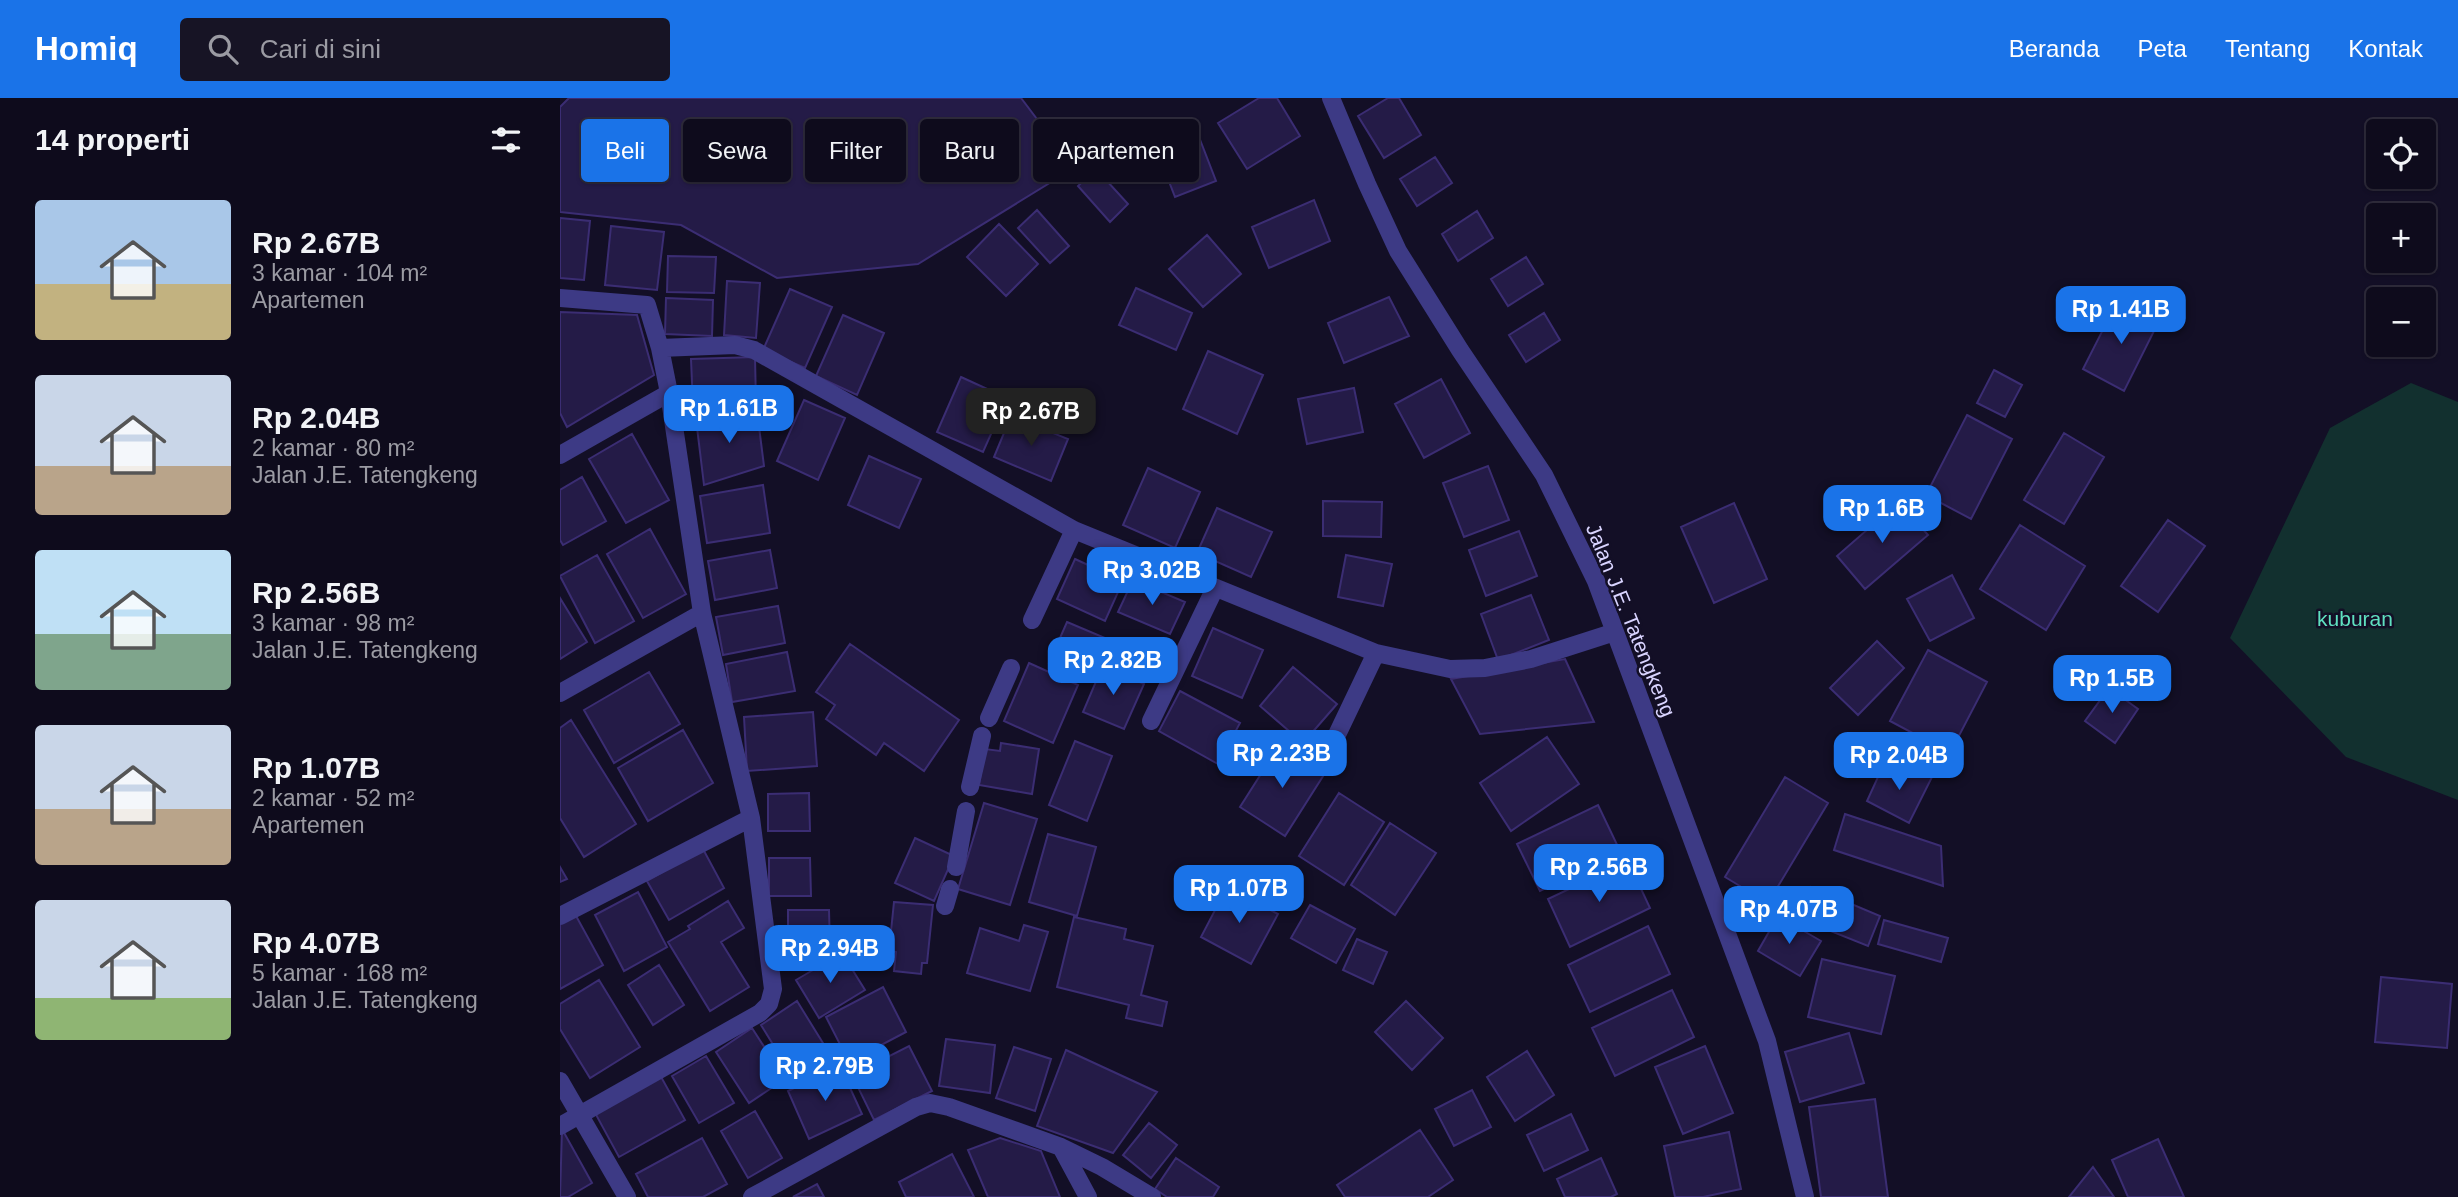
<!DOCTYPE html>
<html lang="id">
<meta charset="utf-8">
<style>
:root{--surface:#0e0b1c;--page:#171425;--text:#f1f3f6;--muted:#9b9ba3;--line:#2e2b3b;--accent:#1a73e8}
body{margin:0;font-family:Arial,sans-serif;background:var(--page);color:var(--text);height:100vh;display:flex;flex-direction:column;font-size:26px;white-space:nowrap}
*{box-sizing:border-box;margin:0}
p{font-size:23px;color:var(--muted)}
.icon{flex:none;width:38px;height:38px;fill:none;stroke:currentColor;stroke-width:2;stroke-linecap:round;stroke-linejoin:round}
.map{position:relative;flex:1;overflow:hidden}
.side{display:flex;flex-direction:column;background:var(--surface);width:560px}
.side>*{flex:none}
.top-card{position:absolute;left:21px;top:21px;width:665px;height:63px;display:flex;gap:14px}
.controls{position:absolute;left:1806px;top:21px;display:grid;gap:14px}
.controls a{display:grid;place-items:center;width:70px;height:70px;border-radius:7px;background:var(--surface);box-shadow:0 2px 5px #0004,0 0 0 2px var(--line);font-size:35px}
.price{position:absolute;translate:-50% -60px;padding:0 16px;border-radius:14px;background:var(--accent);color:#fff;font-size:23px;line-height:46px;filter:drop-shadow(0 2px 4px #0008)}
.price::after{content:'';position:absolute;left:50%;top:42px;width:21px;height:16px;margin-left:-10px;background:inherit;clip-path:polygon(0 0,100% 0,50% 100%)}
.price.active{background:#222;color:#fff}
ul{padding:0;list-style:none}
li{display:flex;align-items:center;gap:21px;height:175px;padding:0 35px}
li span{display:grid;place-items:center;flex:none;width:196px;height:140px;border-radius:7px;color:#555}
li>.icon{margin-inline-start:auto}
span .icon{width:84px;height:84px;fill:#fffc;stroke-width:1}
li b{font-size:30px}
h2{display:flex;justify-content:space-between;align-items:center;height:84px;padding:0 35px;font-size:30px}
.chip{padding:0 24px;border-radius:7px;background:var(--surface);box-shadow:0 2px 5px #0004,0 0 0 2px var(--line);font-size:24px;line-height:63px}
.chip.active{background:var(--accent);color:#fff}
header{display:flex;align-items:center;gap:42px;box-sizing:border-box;height:98px;padding:0 35px;background:var(--accent);color:#fff}
header strong{font-size:33px}
nav{display:flex;gap:38px;margin-inline-start:auto;font-size:24px}
.search{width:490px;height:63px;background:var(--page);display:flex;align-items:center;gap:18px;box-sizing:border-box;padding:0 24px;border-radius:7px;color:var(--muted);font-size:26px}
main{display:flex;flex:1;min-height:0}
.map>svg:first-child{display:block}
.green{fill:#12302f}
.building{fill:#241b47;stroke:#3b2d73;stroke-width:2}
.lines{fill:none;stroke-linecap:round;stroke-linejoin:round}
.minor{stroke:#3d3a85;stroke-width:18}
.labels{text-anchor:middle;dominant-baseline:central;stroke-width:5;stroke-linejoin:round;paint-order:stroke}
.park-label{font-size:21px;fill:#5fe0c0;stroke:#130f26}
.street-label{font-size:21px;fill:#d9d4ff;stroke:#130f26}
</style>
<header>
<strong>Homiq</strong>
<div class="search"><svg class="icon" aria-label="search" viewBox="0 0 24 24"><circle cx="10" cy="10" r="6"/><path d="M15 15l6 6"/></svg>Cari di sini</div>
<nav><a>Beranda</a><a>Peta</a><a>Tentang</a><a>Kontak</a></nav>
</header>
<main>
<section class="side">
<h2>14 properti<svg class="icon" aria-label="filters" viewBox="0 0 24 24"><path d="M4 7h16M4 17h16"/><circle cx="9" cy="7" r="2"/><circle cx="15" cy="17" r="2"/></svg></h2>
<ul>
<li><span style="background:linear-gradient(#a9c7e8 60%,#c2b280 0)"><svg class="icon" aria-label="home" viewBox="0 0 24 24"><path d="M3 11l9-7 9 7M6 9v11h12V9"/></svg></span><div><b>Rp 2.67B</b><p>3 kamar · 104 m²</p><p>Apartemen</p></div></li>
<li><span style="background:linear-gradient(#c9d6e8 65%,#b9a48a 0)"><svg class="icon" aria-label="home" viewBox="0 0 24 24"><path d="M3 11l9-7 9 7M6 9v11h12V9"/></svg></span><div><b>Rp 2.04B</b><p>2 kamar · 80 m²</p><p>Jalan J.E. Tatengkeng</p></div></li>
<li><span style="background:linear-gradient(#bfe0f5 60%,#7fa58c 0)"><svg class="icon" aria-label="home" viewBox="0 0 24 24"><path d="M3 11l9-7 9 7M6 9v11h12V9"/></svg></span><div><b>Rp 2.56B</b><p>3 kamar · 98 m²</p><p>Jalan J.E. Tatengkeng</p></div></li>
<li><span style="background:linear-gradient(#c9d6e8 60%,#b9a48a 0)"><svg class="icon" aria-label="home" viewBox="0 0 24 24"><path d="M3 11l9-7 9 7M6 9v11h12V9"/></svg></span><div><b>Rp 1.07B</b><p>2 kamar · 52 m²</p><p>Apartemen</p></div></li>
<li><span style="background:linear-gradient(#c9d6e8 70%,#8fb573 0)"><svg class="icon" aria-label="home" viewBox="0 0 24 24"><path d="M3 11l9-7 9 7M6 9v11h12V9"/></svg></span><div><b>Rp 4.07B</b><p>5 kamar · 168 m²</p><p>Jalan J.E. Tatengkeng</p></div></li>
</ul>
</section>
<div class="map">
<svg width="1898" height="1099" viewBox="0 0 1898 1099">
<rect width="100%" height="100%" fill="#130f26"/>
<!-- green -->
<path class="green" d="M1851 285 1898 304V702L1786 659 1670 540 1770 330Z"/>
<!-- building -->
<path class="building" d="M9 0H461L514 70 358 166 217 180 121 127 0 114V9Z
M699 0H717L740 38 687 71 658 25Z
M828 0H839L861 37 824 60 798 18Z
M639 39 656 83 615 99 598 55Z
M875 59 892 85 857 108 840 81Z
M536 71 568 106 550 124 518 88Z
M754 102 770 143 709 170 692 129Z
M477 112 509 148 490 165 458 130Z
M917 113 933 140 898 163 882 136Z
M0 120 30 123 24 182 0 180Z
M439 126 478 166 446 198 407 159Z
M51 128 104 134 97 192 45 187Z
M647 137 681 176 643 209 609 171Z
M108 158 156 159 154 195 107 194Z
M966 159 983 186 948 208 931 181Z
M167 183 200 185 196 240 164 237Z
M576 190 632 215 616 252 559 227Z
M230 191 272 209 245 270 203 252Z
M829 199 849 238 784 265 768 225Z
M106 200 153 202 152 238 105 236Z
M1557 204 1598 225 1564 293 1523 271Z
M0 214 77 217 94 277 7 329 0 315Z
M984 215 1000 242 966 264 949 237Z
M283 217 324 235 297 297 256 278Z
M648 253 703 277 677 336 623 311Z
M195 259 196 306 133 308 131 261Z
M1434 272 1462 287 1445 319 1417 305Z
M401 279 447 300 423 354 377 334Z
M881 281 910 335 864 360 835 306Z
M794 290 803 334 747 346 738 301Z
M244 302 285 320 258 382 217 363Z
M197 313 204 368 144 387 136 321Z
M1407 317 1452 341 1411 421 1366 397Z
M451 318 508 341 491 383 434 359Z
M1504 335 1544 359 1504 426 1464 402Z
M72 336 109 402 66 425 29 361Z
M309 358 361 381 339 430 288 407Z
M928 368 949 422 904 439 883 385Z
M588 370 640 394 615 450 563 427Z
M22 379 46 423 3 447 0 442V392Z
M203 387 210 435 147 445 140 398Z
M763 403 822 404 821 439 763 438Z
M1339 404 1368 437 1305 491 1277 458Z
M1174 405 1207 481 1154 505 1121 429Z
M657 410 712 434 691 479 637 455Z
M1608 422 1645 448 1598 514 1561 488Z
M1460 427 1525 468 1486 532 1420 491Z
M90 431 126 496 83 520 47 456Z
M959 433 977 478 926 498 909 452Z
M210 452 217 490 155 502 148 463Z
M37 457 74 523 35 545 0 478Z
M786 457 832 466 823 508 778 499Z
M515 461 563 483 545 523 497 501Z
M1392 477 1414 520 1370 543 1347 501Z
M573 482 625 504 610 536 558 514Z
M971 497 989 542 938 562 921 516Z
M0 500 27 544 0 561Z
M218 508 225 545 163 557 156 519Z
M507 524 545 540 527 581 489 565Z
M653 530 703 552 682 600 632 578Z
M1317 543 1344 570 1298 617 1270 590Z
M290 546 399 622 364 673 324 645 316 657 266 621 275 607 256 594Z
M1368 552 1427 584 1390 655 1330 623Z
M227 554 235 593 172 604 166 566Z
M1005 561 1034 624 920 636 891 581Z
M469 565 518 587 493 645 444 623Z
M543 567 584 586 564 631 523 614Z
M733 569 777 606 743 645 700 608Z
M89 574 120 626 54 665 24 612Z
M1549 590 1578 611 1555 645 1525 623Z
M620 593 680 625 658 666 599 633Z
M253 614 257 668 187 673 184 619Z
M11 622 76 726 24 759 0 720V630Z
M123 632 153 685 88 723 58 670Z
M987 639 1019 686 951 733 920 685Z
M515 643 552 658 527 723 489 707Z
M441 645 479 651 472 696 419 687 425 651 440 653Z
M720 646 765 675 725 738 680 709Z
M1323 668 1373 677 1349 725 1307 703Z
M1225 679 1268 705 1208 805 1165 779Z
M249 695 250 733H208V696Z
M779 695 824 724 784 787 739 758Z
M424 705 477 721 450 807 398 791Z
M1038 707 1061 755 980 793 957 746Z
M1285 716 1381 748 1383 788 1274 752Z
M830 725 876 755 835 817 791 787Z
M488 736 536 749 517 818 469 804Z
M355 740 394 758 374 803 335 785Z
M143 751 164 790 109 822 87 783Z
M209 760H250L251 798H209Z
M1068 763 1090 810 1010 849 988 801Z
M0 769 7 781 0 784Z
M667 789 718 816 691 866 641 839Z
M1251 789 1320 818 1308 848 1238 820Z
M78 794 107 849 64 873 35 817Z
M168 803 184 830 161 844 189 889 150 913 108 844 130 831 128 828Z
M334 804 373 807 367 865H362L361 876 334 873 336 854 329 853Z
M750 807 795 831 776 865 731 840Z
M228 812H269L270 850 228 849Z
M15 816 43 867 0 891V824Z
M1218 818 1261 843 1240 878 1198 853Z
M514 819 566 831 564 841 593 848 581 897 607 904 602 928 566 920 569 907 497 889Z
M1324 822 1388 840 1381 864 1318 846Z
M464 827 488 834 470 893 407 875 420 830 459 843Z
M1088 828 1110 876 1030 914 1008 867Z
M797 841 827 854 813 886 783 872Z
M282 855 305 892 259 920 236 882Z
M1262 861 1335 878 1321 936 1248 919Z
M99 867 124 907 93 927 68 887Z
M1821 879 1892 886 1887 950 1815 944Z
M39 882 80 949 30 980 0 931V906Z
M323 889 346 934 289 964 266 919Z
M1112 892 1134 939 1055 978 1032 930Z
M237 903 266 950 230 974 201 927Z
M846 903 883 940 852 972 815 934Z
M192 930 225 981 189 1005 156 954Z
M1289 935 1304 985 1240 1004 1225 954Z
M386 941 435 947 430 995 379 988Z
M349 948 372 993 314 1022 292 977Z
M1145 948 1173 1015 1123 1036 1095 969Z
M454 949 491 961 475 1013 436 1000Z
M506 952 597 994 553 1055 477 1028Z
M967 953 994 997 955 1023 927 979Z
M146 958 174 1005 139 1025 112 978Z
M280 968 302 1016 249 1041 228 993Z
M100 977 125 1022 59 1059 34 1013Z
M912 992 931 1029 894 1048 875 1011Z
M1315 1001 1328 1099H1261L1249 1009Z
M195 1013 222 1060 188 1080 161 1033Z
M1011 1016 1028 1052 984 1073 967 1037Z
M589 1025 617 1047 591 1080 563 1057Z
M2 1031 32 1085 8 1099H0Z
M860 1032 893 1082 868 1099H785L777 1087Z
M1169 1034 1181 1091 1143 1099H1115L1104 1048Z
M142 1040 167 1086 143 1099H88L76 1076Z
M440 1040 481 1053 500 1099H428L408 1052Z
M1598 1041 1624 1099H1568L1552 1062Z
M392 1056 414 1099H346L339 1084Z
M616 1060 659 1089 653 1099H607L595 1091Z
M1041 1060 1057 1096 1051 1099H1005L997 1081Z
M1533 1069 1554 1099H1509Z
M257 1086 264 1099H233Z"/>
<g class="lines">
<!-- minor -->
<path class="minor" d="M771 0 807 86 838 153 900 252 984 377 1036 483 1207 943 1245 1099
M0 200 87 207 100 250 109 295 142 515 191 720 213 891 209 906 200 915 0 1028
M100 250 175 247 194 252 514 432 816 555 890 571 925 570 971 561 1055 534
M0 357 109 295
M472 522 514 432
M0 595 142 515
M429 620 451 570
M591 623 655 490
M773 645 816 555
M410 689 422 638
M396 769 406 713
M385 808 390 791
M0 818 191 720
M0 983 67 1099
M501 1049 528 1099
M192 1099 356 1009 370 1005 389 1009 501 1049 542 1069 592 1099"/>
</g>
<g class="labels">
<!-- park labels -->
<g class="park-label">
<text x="1795" y="520">kuburan</text>
</g>
<!-- street labels -->
<g class="street-label">
<text transform="translate(1071 522) rotate(68)">Jalan J.E. Tatengkeng</text>
</g>
</g>
</svg>
<div class="controls">
<a><svg class="icon" aria-label="locate" viewBox="0 0 24 24"><circle cx="12" cy="12" r="6"/><path d="M12 2v4M12 18v4M2 12h4M18 12h4"/></svg></a>
<a>+</a>
<a>−</a>
</div>
<b class="price" style="left:1561px;top:248px">Rp 1.41B</b>
<b class="price" style="left:169px;top:347px">Rp 1.61B</b>
<b class="price active" style="left:471px;top:350px">Rp 2.67B</b>
<b class="price" style="left:1322px;top:447px">Rp 1.6B</b>
<b class="price" style="left:592px;top:509px">Rp 3.02B</b>
<b class="price" style="left:553px;top:599px">Rp 2.82B</b>
<b class="price" style="left:1552px;top:617px">Rp 1.5B</b>
<b class="price" style="left:722px;top:692px">Rp 2.23B</b>
<b class="price" style="left:1339px;top:694px">Rp 2.04B</b>
<b class="price" style="left:1039px;top:806px">Rp 2.56B</b>
<b class="price" style="left:679px;top:827px">Rp 1.07B</b>
<b class="price" style="left:1229px;top:848px">Rp 4.07B</b>
<b class="price" style="left:270px;top:887px">Rp 2.94B</b>
<b class="price" style="left:265px;top:1005px">Rp 2.79B</b>
<div class="top-card">
<a class="chip active">Beli</a>
<a class="chip">Sewa</a>
<a class="chip">Filter</a>
<a class="chip">Baru</a>
<a class="chip">Apartemen</a>
</div>
</div>
</main>
